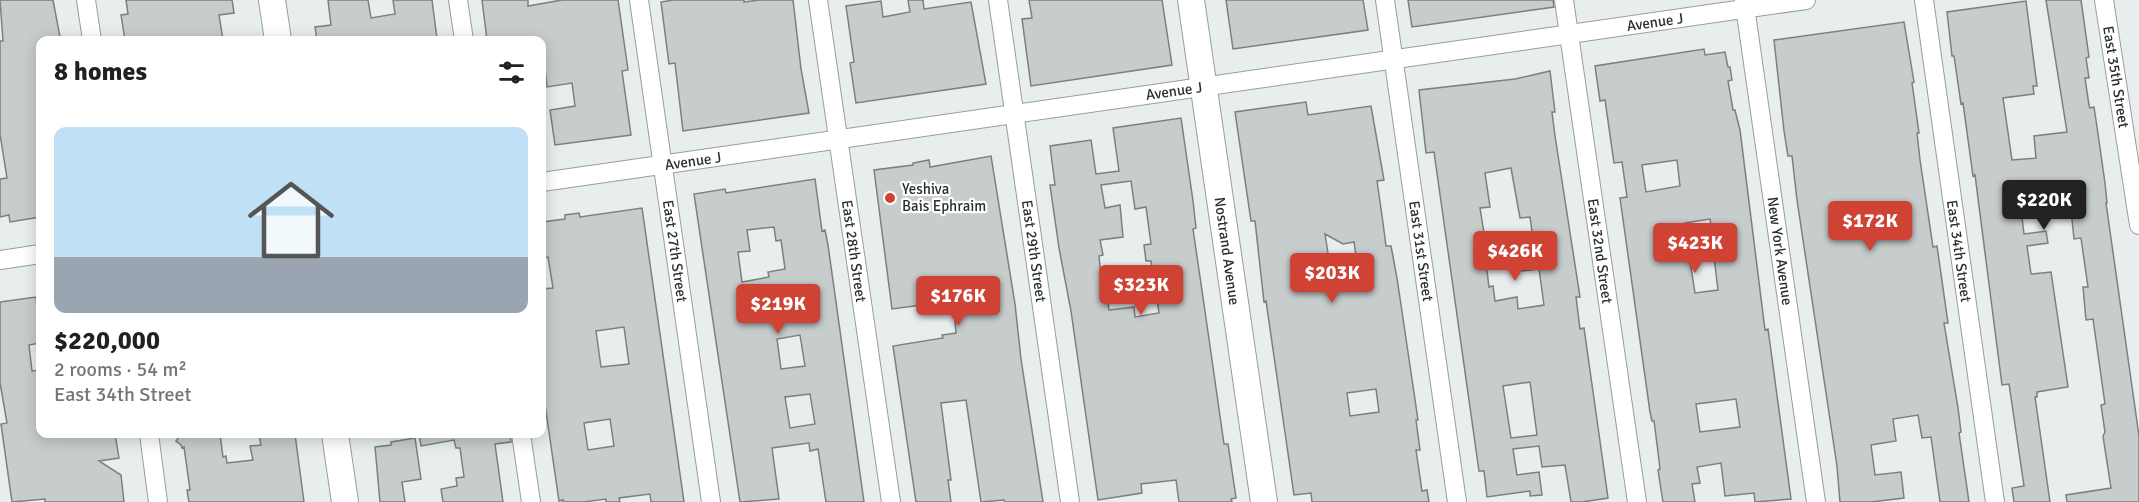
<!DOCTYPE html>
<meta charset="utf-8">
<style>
:root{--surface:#fff;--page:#f2f2f2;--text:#202124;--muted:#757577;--accent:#cf4234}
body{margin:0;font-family:Signika,sans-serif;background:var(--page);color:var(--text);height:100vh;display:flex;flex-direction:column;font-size:22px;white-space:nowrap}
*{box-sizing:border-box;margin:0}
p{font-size:20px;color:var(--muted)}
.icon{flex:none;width:33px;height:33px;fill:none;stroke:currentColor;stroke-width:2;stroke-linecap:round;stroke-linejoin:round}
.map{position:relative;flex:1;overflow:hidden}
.details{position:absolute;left:36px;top:36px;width:510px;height:402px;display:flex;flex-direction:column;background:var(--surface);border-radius:12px;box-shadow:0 3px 15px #0003}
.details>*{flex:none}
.price{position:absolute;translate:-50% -51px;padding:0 14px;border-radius:6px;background:var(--accent);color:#fff;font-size:20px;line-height:39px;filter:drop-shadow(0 2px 3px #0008)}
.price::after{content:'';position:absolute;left:50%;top:36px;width:18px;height:14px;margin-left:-9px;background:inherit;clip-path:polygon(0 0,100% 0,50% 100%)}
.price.selected{background:#222;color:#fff}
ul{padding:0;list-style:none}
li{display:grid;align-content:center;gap:12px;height:318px;padding:0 18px}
li span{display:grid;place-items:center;height:186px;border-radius:12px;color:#555}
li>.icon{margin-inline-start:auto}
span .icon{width:108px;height:108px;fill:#fffc;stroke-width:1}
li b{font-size:26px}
h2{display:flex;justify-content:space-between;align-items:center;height:72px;padding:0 18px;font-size:26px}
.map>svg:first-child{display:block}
.building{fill:#c7cccd;stroke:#7b8081;stroke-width:1.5;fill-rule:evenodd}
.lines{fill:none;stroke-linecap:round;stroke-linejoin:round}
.minor-casing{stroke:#989d9e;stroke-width:20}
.secondary-casing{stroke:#989d9e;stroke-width:28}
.minor{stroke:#fff;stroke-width:18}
.secondary{stroke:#fff;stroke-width:26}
.poi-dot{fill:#cf4234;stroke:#fff;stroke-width:2}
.labels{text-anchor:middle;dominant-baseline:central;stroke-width:4.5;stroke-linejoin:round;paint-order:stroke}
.street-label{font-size:15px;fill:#2c2e2f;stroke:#fff}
.poi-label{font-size:15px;fill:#2c2e2f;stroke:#fff;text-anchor:start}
</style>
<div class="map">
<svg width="2139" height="502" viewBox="0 0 2139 502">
<rect width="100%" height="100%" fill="#e8edee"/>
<!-- building -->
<path class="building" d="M0 0H53L60 37 40 40V217L10 222 9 215 0 217V179L7 178 0 134V41H3Z
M126 0H232L234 13 219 15 223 40H125L121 15 128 14Z
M328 0H368L371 18 395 14 393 0H432L437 39 317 40 315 27 331 25Z
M482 0H528V6L562 0H618L628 70 622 71 631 135 555 145 550 110 575 106 572 83 547 87 542 40H487Z
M673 0H744V2L759 0H793L801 69 809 113 683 131 675 63 669 64 661 2Z
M908 0H923L924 9 971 2 986 84 856 103 850 63 854 62 846 6 881 1 883 17 910 12Z
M1029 0H1162L1172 65 1031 86 1022 19 1032 18Z
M1226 0H1363L1368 30 1233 49Z
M1408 0H1553L1554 7 1412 27Z
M2046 0H2081L2089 57 2086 58 2089 78H2085L2089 105 2090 108 2094 107 2097 127 2105 183 2107 203H2106L2139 436V502H2067L2066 495 2111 488 2103 436 2105 432 2101 405 2105 404 2093 319 2086 320 2083 287H2088L2081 238 2074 239 2069 191 2041 195 2042 206 2021 209 2024 234 2046 231 2048 243 2027 246 2031 274 2051 272 2068 387 2037 392V397H2035L2050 502H2014L2012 488 2024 486 2009 384 2002 385 1975 175 1973 176 1963 103 1961 104 1954 56H1952L1947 12 2026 1 2037 86H2033L2034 94 2003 98 2012 160 2036 158 2034 136 2067 132Z
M1904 22 1914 82 1912 83 1919 133H1917L1920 160 1933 247 1937 246 1948 323H1944L1958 408 1961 432 1959 433 1969 502H1940L1931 437 1922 438 1918 415 1893 419 1896 441 1871 445 1875 475 1901 472 1904 498 1871 502H1840L1837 466 1797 200 1792 156H1788L1784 131 1774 40Z
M1704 49 1705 55 1725 52 1728 67H1730L1732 80 1728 81 1733 110H1735L1740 130 1765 330 1768 329 1791 499 1755 502 1754 493 1725 496 1721 463 1697 467 1700 483 1692 484 1695 502H1663L1658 470 1660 469 1658 452 1654 421H1652L1650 412 1620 198 1627 197 1622 162 1614 163 1605 100 1600 101 1595 66ZM1677 160 1680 186 1646 192 1642 165ZM1710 219 1714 242 1688 246 1685 223ZM1714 257 1718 290 1695 293 1690 261ZM1736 399 1740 427 1700 432 1696 404Z
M1550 71 1555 112H1552L1555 136 1580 297H1576L1580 329 1584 328 1608 498 1582 502H1571L1565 465 1542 467 1539 446 1513 449 1517 475 1539 472 1542 495 1530 496V491L1487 497 1484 471H1479L1434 152 1426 153 1419 90 1515 79ZM1511 168 1520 218 1530 217 1533 239 1510 243 1514 272 1539 269 1544 305 1518 309 1517 297 1495 301 1493 286 1489 287 1485 255 1495 254 1492 232 1484 233 1480 208 1490 207 1485 173ZM1530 382 1537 435 1511 438 1503 386Z
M1306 102 1308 115 1371 106 1384 180 1377 181 1383 223 1386 246H1391L1397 278 1418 420H1416L1420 450H1416L1422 491 1427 490 1429 502H1312L1311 493 1294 495 1266 301 1264 302 1255 221H1251L1235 112ZM1325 234 1343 244 1354 242 1359 276 1332 279ZM1376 389 1379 412 1350 416 1347 393Z
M1181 118 1193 201 1196 228 1193 229 1208 332 1224 444H1228L1236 498 1231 499 1232 502H1179L1176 480 1141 484 1142 493 1098 500 1071 311 1059 248 1050 185H1055L1050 146 1091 140 1096 174 1119 171 1113 128ZM1131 181 1135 209 1146 207 1151 244 1144 245 1146 261H1151L1159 313 1135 317 1134 307 1109 310 1107 295H1103L1099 256 1103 255 1100 240 1123 237 1120 205 1105 208 1101 185Z
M991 156 1015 304 1021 359 1043 502H1005L1004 500 981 502 966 400 941 403 951 480H948L951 502H916L893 346 943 338 942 335 956 333 954 310 950 286 927 290 929 304 892 309 874 170 913 165V163L929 160 930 167Z
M815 179 822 231 825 230 828 245 864 502H826L818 449 810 451 809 443 772 448 779 499 740 502 694 194 725 189 726 193ZM774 227 776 241 781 240 785 269 768 272 769 277 742 282 738 252 750 251 747 230ZM800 335 805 366 781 369 777 339ZM810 394 815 424 790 428 785 397Z
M642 208 684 502H651L650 494 619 498 620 502H606V499L583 502H563V500L559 501 542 384V289L553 288 548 257 542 258V222L565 219V215L579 213 580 217ZM624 327 629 364 601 367 596 331ZM610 419 614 446 588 450 584 423Z
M36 297 40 343 29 345 32 371 40 370V434H115L119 458 99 461 121 475 124 502H45V499L12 502 1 424 7 423 0 383V302Z
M181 434H220L223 457 226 456 227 463 253 460 250 446 261 445 259 434H295L304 502H189L187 490H190L184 447 182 448 181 445 176 441Z
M419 434H510L511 442 495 444 503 502H443L441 489 457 486 456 478 464 477 460 448H456L454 440 421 446Z
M415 438 421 479 402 482 405 502H380L375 447 391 445V442Z"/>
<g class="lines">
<!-- minor casing -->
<g class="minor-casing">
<path id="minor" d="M86 0 92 40
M458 0 464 40
M639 0 711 502
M818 0 891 502
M998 0 1070 502
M1385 0 1457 502
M1564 0 1637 502
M1744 0 1816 502
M1924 0 1995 502
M2104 0 2139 225
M542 182 1806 0
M0 260 40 254
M149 434 158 502
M521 434 531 502"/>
</g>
<!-- secondary casing -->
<g class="secondary-casing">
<path id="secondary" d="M272 0 278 40
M1191 0 1264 502
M335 434 345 502"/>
</g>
<!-- minor -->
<use href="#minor" class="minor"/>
<!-- secondary -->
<use href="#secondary" class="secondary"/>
</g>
<!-- markers -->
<circle class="poi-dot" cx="890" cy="198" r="6"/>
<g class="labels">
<!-- street labels -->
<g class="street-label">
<text transform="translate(1655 22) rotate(-8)">Avenue J</text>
<text transform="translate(2116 77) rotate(81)">East 35th Street</text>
<text transform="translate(1174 91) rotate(-8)">Avenue J</text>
<text transform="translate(693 161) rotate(-8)">Avenue J</text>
<text transform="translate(675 251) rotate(82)">East 27th Street</text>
<text transform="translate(854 251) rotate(82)">East 28th Street</text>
<text transform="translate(1034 251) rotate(82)">East 29th Street</text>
<text transform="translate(1227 251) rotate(82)">Nostrand Avenue</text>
<text transform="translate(1421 251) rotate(82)">East 31st Street</text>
<text transform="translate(1600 251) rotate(82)">East 32nd Street</text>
<text transform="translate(1780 251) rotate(82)">New York Avenue</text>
<text transform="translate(1959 251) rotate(82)">East 34th Street</text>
</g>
<!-- poi labels -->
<g class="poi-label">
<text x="902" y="189">Yeshiva<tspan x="902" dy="17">Bais Ephraim</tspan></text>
</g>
</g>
</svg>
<b class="price selected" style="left:2044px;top:231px">$220K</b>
<b class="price" style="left:1870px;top:252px">$172K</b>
<b class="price" style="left:1695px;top:274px">$423K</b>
<b class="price" style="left:1515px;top:282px">$426K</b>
<b class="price" style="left:1332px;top:304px">$203K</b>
<b class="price" style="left:1141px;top:316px">$323K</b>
<b class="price" style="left:958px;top:327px">$176K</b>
<b class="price" style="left:778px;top:335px">$219K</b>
<section class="details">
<h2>8 homes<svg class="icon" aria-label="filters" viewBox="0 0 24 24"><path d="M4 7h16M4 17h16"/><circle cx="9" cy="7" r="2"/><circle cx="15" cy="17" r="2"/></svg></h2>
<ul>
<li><span style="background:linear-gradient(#bfe0f5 70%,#9aa5b1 0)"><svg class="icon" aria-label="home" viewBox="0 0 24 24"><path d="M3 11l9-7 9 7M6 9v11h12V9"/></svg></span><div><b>$220,000</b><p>2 rooms · 54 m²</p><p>East 34th Street</p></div></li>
</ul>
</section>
</div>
